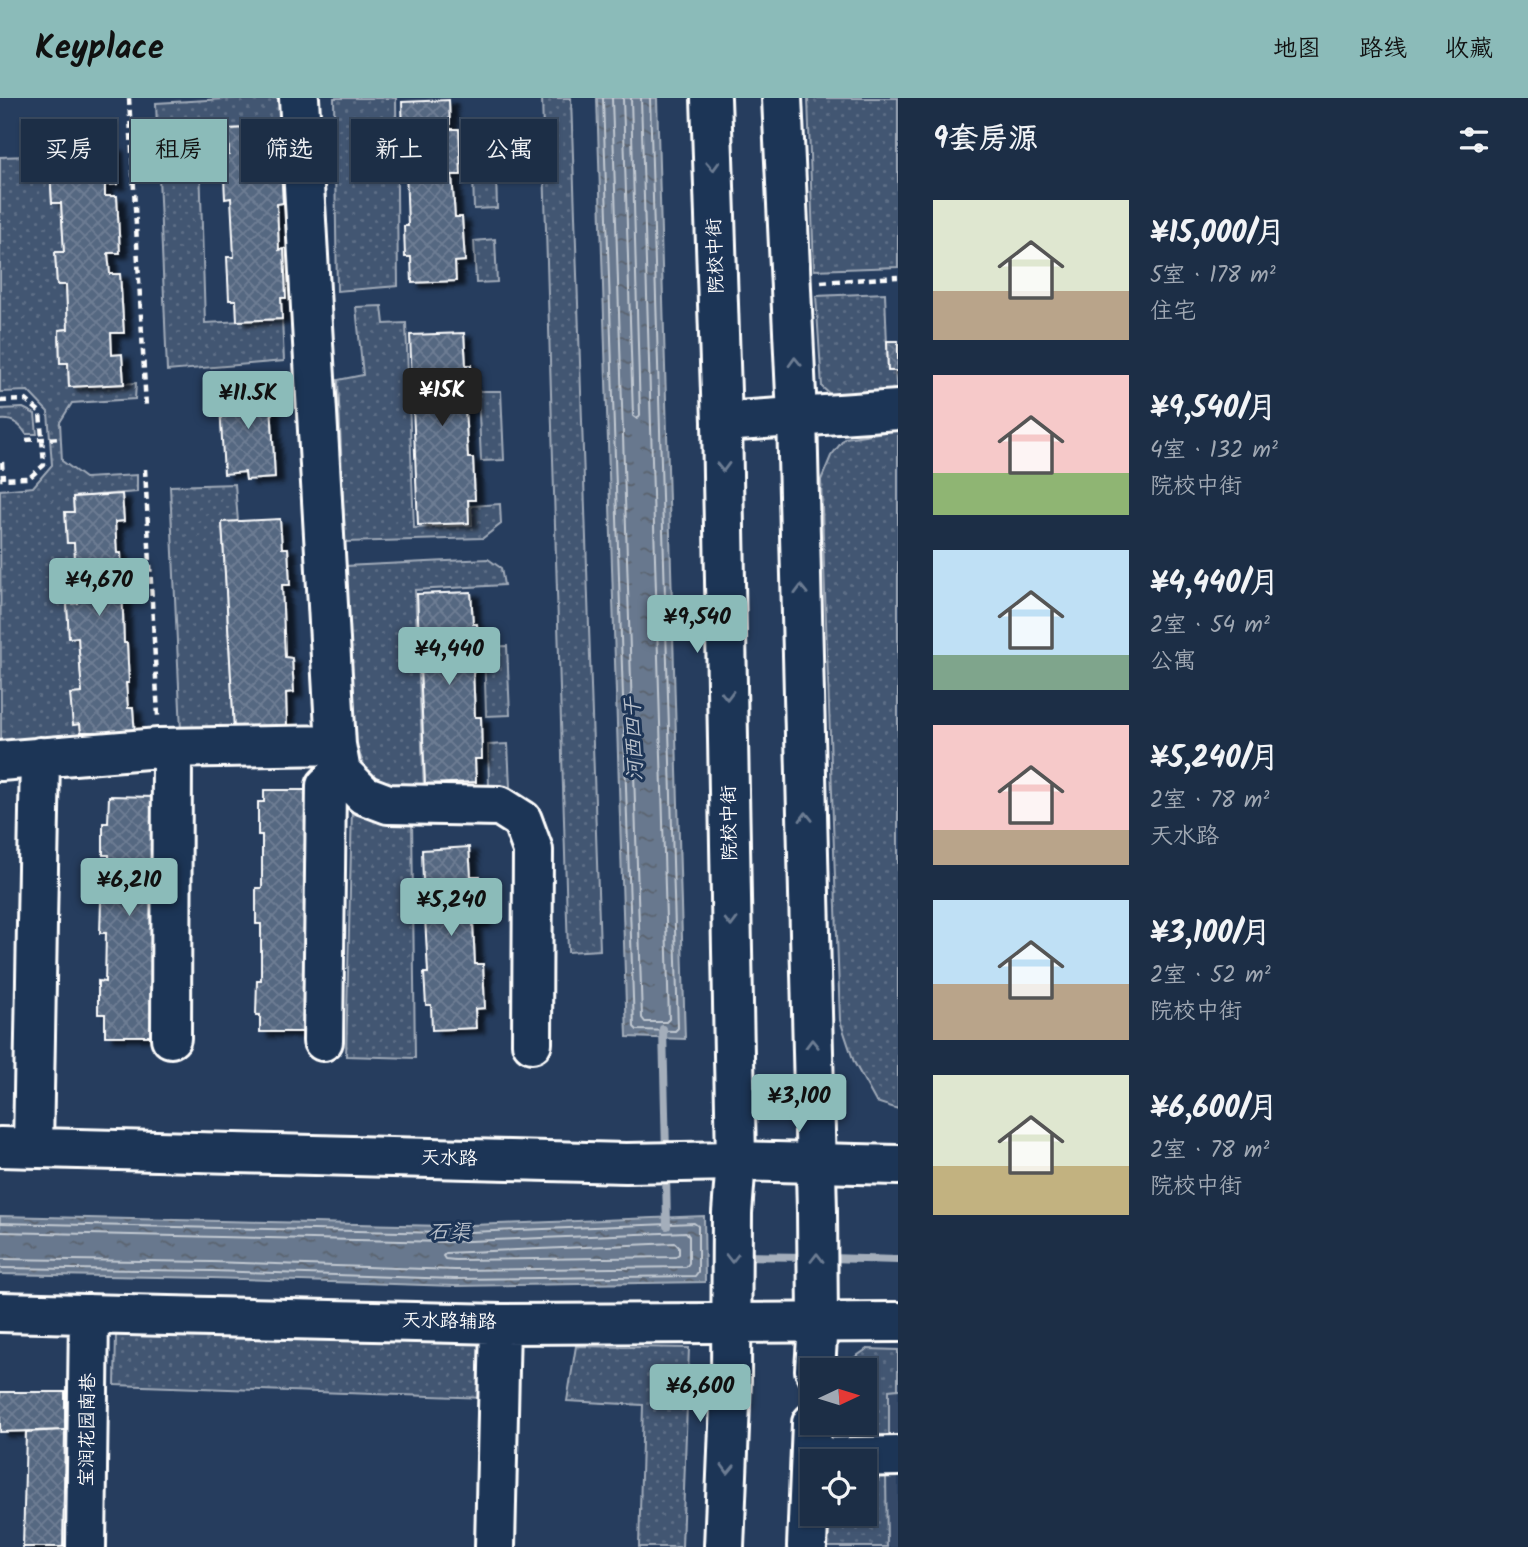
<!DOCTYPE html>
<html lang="zh">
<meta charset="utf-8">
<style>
:root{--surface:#1c2e46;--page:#293a51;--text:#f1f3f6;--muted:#a0a8b3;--line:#3a4a5f;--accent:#8bbbb9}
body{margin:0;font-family:Kalam,"LXGW WenKai TC",sans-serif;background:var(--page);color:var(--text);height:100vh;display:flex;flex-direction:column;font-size:26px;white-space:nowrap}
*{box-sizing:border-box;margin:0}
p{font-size:23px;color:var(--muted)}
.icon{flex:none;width:38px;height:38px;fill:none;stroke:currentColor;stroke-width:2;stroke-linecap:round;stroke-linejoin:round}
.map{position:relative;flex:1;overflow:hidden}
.panel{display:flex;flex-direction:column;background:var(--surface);width:630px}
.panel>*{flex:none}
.hud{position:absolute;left:21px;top:21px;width:665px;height:63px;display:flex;gap:14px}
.needle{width:46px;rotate:86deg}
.fabs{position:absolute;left:800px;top:1260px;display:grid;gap:14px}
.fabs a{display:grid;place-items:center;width:77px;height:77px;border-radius:0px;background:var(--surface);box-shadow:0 2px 5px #0004,0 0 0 2px var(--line);font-size:35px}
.price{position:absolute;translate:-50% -60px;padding:0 16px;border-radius:7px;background:var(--accent);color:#111;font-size:23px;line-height:46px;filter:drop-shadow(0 2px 4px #0008)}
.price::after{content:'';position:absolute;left:50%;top:42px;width:21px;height:16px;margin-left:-10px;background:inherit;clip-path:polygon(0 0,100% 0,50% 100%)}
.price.on{background:#222;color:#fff}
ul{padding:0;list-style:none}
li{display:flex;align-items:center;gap:21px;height:175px;padding:0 35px}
li span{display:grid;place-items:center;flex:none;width:196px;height:140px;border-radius:0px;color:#555}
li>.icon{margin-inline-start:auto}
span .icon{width:84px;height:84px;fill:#fffc;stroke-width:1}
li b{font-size:30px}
h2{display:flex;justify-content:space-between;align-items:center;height:84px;padding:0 35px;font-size:30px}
.tag{padding:0 24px;border-radius:0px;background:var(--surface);box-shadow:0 2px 5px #0004,0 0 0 2px var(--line);font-size:24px;line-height:63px}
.tag.on{background:var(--accent);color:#111}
header{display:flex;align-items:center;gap:42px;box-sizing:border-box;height:98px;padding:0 35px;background:var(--accent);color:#111}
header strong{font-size:33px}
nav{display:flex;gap:38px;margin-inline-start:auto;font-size:24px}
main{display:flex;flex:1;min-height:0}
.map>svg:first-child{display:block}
.built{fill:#344a68}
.garden{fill:url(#garden-dots);stroke:#a0aab8;stroke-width:2}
.water{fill:url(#water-ripples);stroke:#a4aebb;stroke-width:2}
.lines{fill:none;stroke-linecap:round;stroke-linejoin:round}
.shore{stroke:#c2c9d2;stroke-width:2}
.stream{stroke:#a4aebb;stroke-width:8}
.building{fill:url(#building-cross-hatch);stroke:#fff;stroke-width:2;filter:url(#shadow)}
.minor-casing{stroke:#fff;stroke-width:44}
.major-casing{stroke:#fff;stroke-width:44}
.path{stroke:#fff;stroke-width:4.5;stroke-dasharray:7 5;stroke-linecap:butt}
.minor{stroke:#1d3557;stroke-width:38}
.major{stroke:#1d3557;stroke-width:38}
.oneway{stroke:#6c7c92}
.labels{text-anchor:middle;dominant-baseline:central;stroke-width:6;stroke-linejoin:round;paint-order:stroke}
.street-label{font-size:19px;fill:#fff;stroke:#1d3557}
.water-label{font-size:21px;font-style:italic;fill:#bbc2cc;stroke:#1d3557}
</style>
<header>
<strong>Keyplace</strong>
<nav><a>地图</a><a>路线</a><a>收藏</a></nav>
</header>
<main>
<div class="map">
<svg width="898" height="1449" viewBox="0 0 898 1449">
<defs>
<pattern id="garden-dots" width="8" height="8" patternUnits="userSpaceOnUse" patternTransform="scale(1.75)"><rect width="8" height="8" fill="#425672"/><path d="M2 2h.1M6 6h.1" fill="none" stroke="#5e6f87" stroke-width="1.8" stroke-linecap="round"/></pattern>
<pattern id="water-ripples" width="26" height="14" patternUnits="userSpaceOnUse" patternTransform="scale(1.75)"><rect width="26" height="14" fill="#67788e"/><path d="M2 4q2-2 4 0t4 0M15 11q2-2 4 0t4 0" fill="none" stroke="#5a626d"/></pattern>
<pattern id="building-cross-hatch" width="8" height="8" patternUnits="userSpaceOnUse" patternTransform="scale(1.75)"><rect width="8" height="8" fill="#556781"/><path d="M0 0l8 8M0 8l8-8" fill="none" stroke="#6e7e94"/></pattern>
<filter id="shadow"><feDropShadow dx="8" dy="4.5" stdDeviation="2" flood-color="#0009"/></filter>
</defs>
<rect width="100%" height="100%" fill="#263d5e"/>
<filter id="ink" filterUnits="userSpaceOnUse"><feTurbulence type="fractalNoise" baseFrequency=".0143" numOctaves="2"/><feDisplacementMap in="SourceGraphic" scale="14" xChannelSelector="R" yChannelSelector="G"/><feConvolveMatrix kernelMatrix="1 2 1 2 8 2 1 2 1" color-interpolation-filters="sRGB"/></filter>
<g filter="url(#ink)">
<!-- built -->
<path class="built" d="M867 1263 898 1264V1449H863Z"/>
<!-- garden -->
<path class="garden" d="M242 0H286L293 27 199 33 205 225 282 221 284 263 167 273 156 5Z
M334 0H396L398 188 337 193Z
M542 0H571L600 852 568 854Z
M808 0H898V169L814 172Z
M495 41 497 110 474 111 472 42Z
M59 57 60 71 50 72 52 105H61L64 154 55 155 57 187H66L68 231 59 232 60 265H68L69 289 136 285 135 301 72 305 60 324 62 363 85 380 137 377V394L73 399 74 414H66L67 445H74L78 505 67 506 69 539H78L82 595 71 597 73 626H80L81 634H96L97 640 1 648 0 392 33 389 52 367 48 314 28 293 0 294V59Z
M495 141 497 184 476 185 474 143Z
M885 195 888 273H895L897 298 833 299 822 289 816 198Z
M382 208 384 226 406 225 414 430 472 427 471 408 500 406 501 426 483 440 345 444 338 282 363 277 356 209Z
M478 293H501L504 362 481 363Z
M23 310 35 316 37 336H26C20 326 12 320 0 322V311Z
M898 332V1011L876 1004 854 964 840 922 821 382 831 358 845 340Z
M235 386 238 424 222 425 234 631 181 633 170 388Z
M488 461 501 470 504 487 415 492 424 692 391 691 368 676 352 638 345 468Z
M507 548 510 617 486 618 484 549Z
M508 646 510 689H489L488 647Z
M352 709C378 725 383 724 412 722L415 960 346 958Z
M116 1235 484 1243 486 1300 115 1287Z
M576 1248 689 1250 682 1449H639L643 1307 567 1303Z
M867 1251 898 1252V1291L889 1292V1337L834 1336 835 1325H864V1272H841L842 1268Z
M865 1375 886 1376 887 1449H828L829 1416H864Z"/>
<!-- water -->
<path class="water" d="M597 0H657L685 941 627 939Z
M0 1118 445 1128 704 1118 705 1184 455 1188 211 1180 0 1176Z"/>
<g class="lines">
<!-- shore -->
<path class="shore" d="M603 0 634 929 637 932 675 933 678 930 650 0
M612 0 642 920 645 924H666L669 921 641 0
M623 0 633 318 637 321 640 317 631 0
M0 1125 445 1135 694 1125 698 1128V1174L695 1178 455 1181 212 1173 0 1170
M0 1134 445 1144 686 1134 689 1138V1165L686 1169 455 1172 212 1164 0 1161
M675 1145 679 1149V1156L675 1159 455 1162 445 1161 443 1158 446 1155Z"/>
<!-- stream -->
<path class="stream" d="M663 931 666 1055
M666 1075 667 1128
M741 1158 809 1159
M829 1160 898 1162"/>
</g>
<!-- building -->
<path class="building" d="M449 2 450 31H459L461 77H452L455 119H462L465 163 455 164 456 183 412 185 411 159H405L404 128H408L406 71 400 72 398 38 403 37 402 4Z
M272 29 273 54 280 53 283 105 277 106 279 152 284 151 286 200H281L282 221 237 223 236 202H229L227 159H234L231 100 225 101 223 58 229 57 228 31Z
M115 49 117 86 105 87V98H117L120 155H108L110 176H120L124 235H111L112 257 122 256 124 286 69 289 68 265H60L59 232 68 231 66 187H57L55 154H64L61 105H52L50 71H60L59 57 78 56V51Z
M464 235 466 267H471L472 311H465L468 360H473L475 402H468L469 425 418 427 410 237Z
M887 243H898V273H888Z
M270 286 275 380 246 382 245 374 224 376 219 289Z
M122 396 124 423 115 424 117 455H121L124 545H127L129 585H126L128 610H133L135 637 97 640 96 634H81L80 626 73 627 70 596 82 595 78 539 69 540 67 506 78 505 74 445H67L65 414H74L73 399Z
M280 421 282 450H288L290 487H282L285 559 292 560 294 594 286 595 287 628 234 631 222 424Z
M471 494 473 526H477L479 570H473L475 619H481L482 661H475L476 684 425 686 417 496Z
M264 692H308L306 934H260V917H256L257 882H261V826H256V790H262V737H258V704H264Z
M109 698 155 699 153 938H105V916H98V883L105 884 106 835H100L101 803H109V757H103V725H108Z
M469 749 471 778H480L482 824 473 825 475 866H483L485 910 475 911 476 930 432 932 431 907H426L424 875H428L425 819H420L418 785H423L422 752Z
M0 1294H65V1332L0 1334Z
M65 1332 63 1449H23L26 1334Z"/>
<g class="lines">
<!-- minor casing -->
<g class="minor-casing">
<path id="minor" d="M722 324 898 312
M336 647 341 674 364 697 388 706 500 708 522 722 533 752 532 945
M0 663 159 650 336 647 299 0
M171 940 172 650
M323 943 326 688 341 674
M0 1049 626 1065 736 1063 898 1067
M33 1050 40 659
M0 1214 500 1226 898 1224
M811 1360 898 1358
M86 1449 89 1216
M495 1449 500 1226"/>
</g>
<!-- major casing -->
<g class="major-casing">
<path id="major" d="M711 0 722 324 736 1063 732 1115 731 1282 724 1449
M782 0 797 318 817 1113 818 1224 815 1272
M807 1449 812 1325"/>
</g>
<!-- path -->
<path class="path" d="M129 0 146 309
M821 184 898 179
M0 303 26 302 40 314 44 367 29 380 0 381
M26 342 61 340
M2 364 3 381
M145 371 158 618"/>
<!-- minor -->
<use href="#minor" class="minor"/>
<!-- major -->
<use href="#major" class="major"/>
</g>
<!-- one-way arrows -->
<defs><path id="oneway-chevron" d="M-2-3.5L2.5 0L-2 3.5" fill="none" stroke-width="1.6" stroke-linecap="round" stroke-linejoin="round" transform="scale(1.75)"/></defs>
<g class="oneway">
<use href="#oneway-chevron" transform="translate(713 68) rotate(88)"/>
<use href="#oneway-chevron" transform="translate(795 264) rotate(-92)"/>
<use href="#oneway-chevron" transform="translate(723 369) rotate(89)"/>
<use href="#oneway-chevron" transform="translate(801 492) rotate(-91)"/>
<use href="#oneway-chevron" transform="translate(727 597) rotate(89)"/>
<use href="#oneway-chevron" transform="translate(806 719) rotate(-91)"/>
<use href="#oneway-chevron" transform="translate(731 824) rotate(89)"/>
<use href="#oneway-chevron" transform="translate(812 946) rotate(-91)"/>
<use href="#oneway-chevron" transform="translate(732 1160) rotate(90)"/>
<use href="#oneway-chevron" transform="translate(817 1160) rotate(-90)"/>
<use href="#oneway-chevron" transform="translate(728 1371) rotate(92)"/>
</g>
</g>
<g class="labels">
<!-- street labels -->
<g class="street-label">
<text transform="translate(716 158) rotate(-92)">院校中街</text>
<text transform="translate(730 725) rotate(-91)">院校中街</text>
<text transform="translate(449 1061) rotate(1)">天水路</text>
<text transform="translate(449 1224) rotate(1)">天水路辅路</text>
<text transform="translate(88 1332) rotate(-89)">宝润花园南巷</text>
</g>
<!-- water labels -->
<g class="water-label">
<text transform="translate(635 641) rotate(-92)">河西四干</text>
<text transform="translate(449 1135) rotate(1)">石渠</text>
</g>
</g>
</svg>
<div class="fabs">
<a><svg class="needle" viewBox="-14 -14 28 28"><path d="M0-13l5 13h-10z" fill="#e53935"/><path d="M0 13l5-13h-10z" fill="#a0a8b3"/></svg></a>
<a><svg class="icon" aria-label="locate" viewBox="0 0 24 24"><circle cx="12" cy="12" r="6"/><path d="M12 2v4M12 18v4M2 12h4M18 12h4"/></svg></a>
</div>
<b class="price on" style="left:442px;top:330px">¥15K</b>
<b class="price" style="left:248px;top:333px">¥11.5K</b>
<b class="price" style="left:99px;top:520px">¥4,670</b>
<b class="price" style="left:697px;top:557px">¥9,540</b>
<b class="price" style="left:449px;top:589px">¥4,440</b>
<b class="price" style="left:129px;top:820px">¥6,210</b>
<b class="price" style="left:451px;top:840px">¥5,240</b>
<b class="price" style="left:799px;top:1036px">¥3,100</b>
<b class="price" style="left:700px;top:1326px">¥6,600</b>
<div class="hud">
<a class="tag">买房</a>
<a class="tag on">租房</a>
<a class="tag">筛选</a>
<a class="tag">新上</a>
<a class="tag">公寓</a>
</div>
</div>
<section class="panel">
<h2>9套房源<svg class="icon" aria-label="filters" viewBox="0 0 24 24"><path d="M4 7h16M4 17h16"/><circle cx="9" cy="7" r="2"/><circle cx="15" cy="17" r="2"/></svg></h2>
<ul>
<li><span style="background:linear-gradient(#dfe7d0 65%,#b9a48a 0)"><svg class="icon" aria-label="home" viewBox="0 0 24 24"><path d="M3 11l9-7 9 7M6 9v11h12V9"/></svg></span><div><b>¥15,000/月</b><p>5室 · 178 m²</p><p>住宅</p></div></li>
<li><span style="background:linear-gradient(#f6c9c9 70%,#8fb573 0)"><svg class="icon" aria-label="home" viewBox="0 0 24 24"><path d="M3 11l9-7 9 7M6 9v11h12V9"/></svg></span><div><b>¥9,540/月</b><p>4室 · 132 m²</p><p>院校中街</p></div></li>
<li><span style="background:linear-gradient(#bfe0f5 75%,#7fa58c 0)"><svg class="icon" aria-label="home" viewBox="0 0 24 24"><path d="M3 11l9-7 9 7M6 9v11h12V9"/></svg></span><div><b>¥4,440/月</b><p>2室 · 54 m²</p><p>公寓</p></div></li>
<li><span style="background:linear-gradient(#f6c9c9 75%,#b9a48a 0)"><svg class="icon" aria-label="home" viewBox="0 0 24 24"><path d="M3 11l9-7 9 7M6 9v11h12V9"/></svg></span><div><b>¥5,240/月</b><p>2室 · 78 m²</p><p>天水路</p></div></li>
<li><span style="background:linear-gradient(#bfe0f5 60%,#b9a48a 0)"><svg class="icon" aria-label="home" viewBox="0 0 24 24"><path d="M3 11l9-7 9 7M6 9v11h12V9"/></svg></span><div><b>¥3,100/月</b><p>2室 · 52 m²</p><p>院校中街</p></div></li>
<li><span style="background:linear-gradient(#dfe7d0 65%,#c2b280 0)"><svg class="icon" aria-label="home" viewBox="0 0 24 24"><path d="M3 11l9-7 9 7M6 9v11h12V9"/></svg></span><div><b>¥6,600/月</b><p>2室 · 78 m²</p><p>院校中街</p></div></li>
</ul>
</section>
</main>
